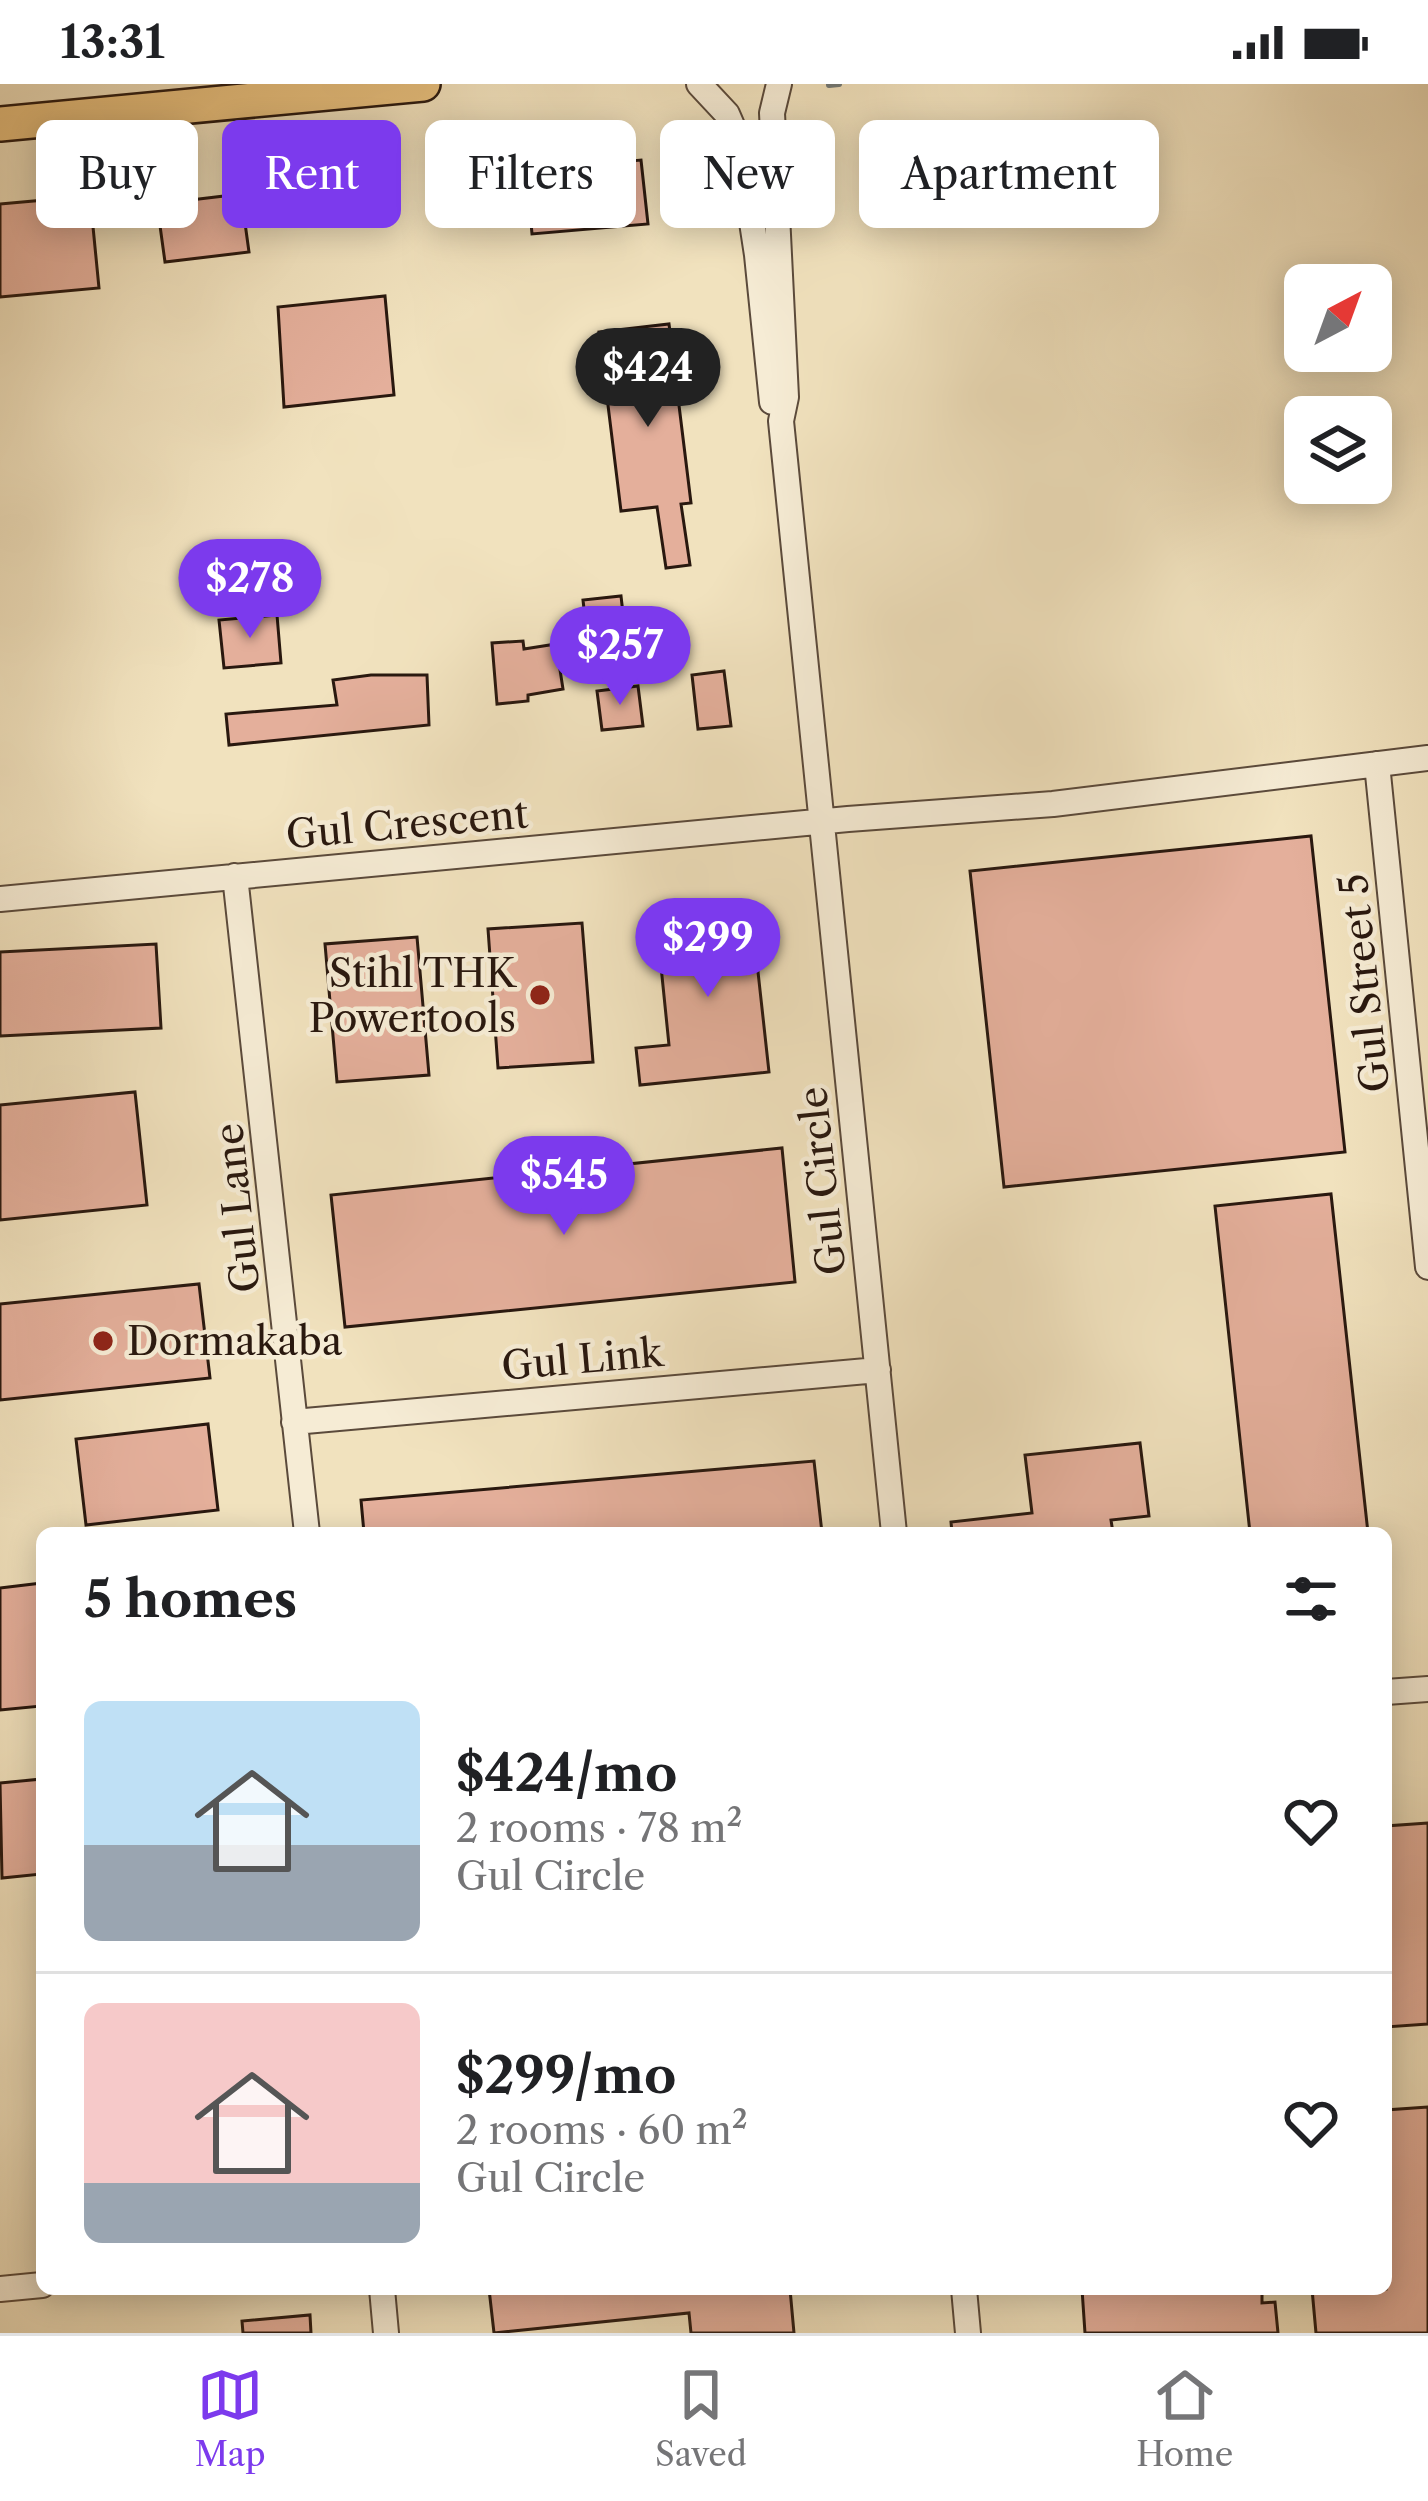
<!DOCTYPE html>
<meta charset="utf-8">
<style>
:root{--surface:#fff;--page:#f6f6f6;--text:#202124;--muted:#757577;--line:#e0e0e0;--accent:#7c3aed}
body{margin:0;font-family:"Libre Caslon Text",serif;background:var(--page);color:var(--text);height:100vh;display:flex;flex-direction:column;font-size:45px;white-space:nowrap}
*{box-sizing:border-box;margin:0}
p{font-size:39px;color:var(--muted)}
.icon{flex:none;width:66px;height:66px;fill:none;stroke:currentColor;stroke-width:2;stroke-linecap:round;stroke-linejoin:round}
.map{position:relative;flex:1;overflow:hidden}
.details{position:absolute;left:36px;top:1443px;width:1356px;height:768px;display:flex;flex-direction:column;background:var(--surface);border-radius:18px;box-shadow:0 6px 30px #0003}
.details>*{flex:none}
.top-card{position:absolute;left:36px;top:36px;width:1356px;height:108px;display:flex;gap:24px}
.needle{width:78px;rotate:41deg}
.fabs{position:absolute;left:1284px;top:180px;display:grid;gap:24px}
.fabs a{display:grid;place-items:center;width:108px;height:108px;border-radius:18px;background:var(--surface);box-shadow:0 6px 30px #0003;font-size:60px}
.price{position:absolute;translate:-50% -102px;padding:0 27px;border-radius:42px;background:var(--accent);color:#fff;font-size:39px;line-height:78px;filter:drop-shadow(0 3px 6px #0008)}
.price::after{content:'';position:absolute;left:50%;top:72px;width:36px;height:27px;margin-left:-18px;background:inherit;clip-path:polygon(0 0,100% 0,50% 100%)}
.price.active{background:#222;color:#fff}
ul{padding:0;list-style:none}
li{display:flex;align-items:center;gap:36px;height:300px;padding:0 48px}
li+li{border-top:3px solid var(--line)}
li span{display:grid;place-items:center;flex:none;width:336px;height:240px;border-radius:18px;color:#555}
li>.icon{margin-inline-start:auto}
span .icon{width:144px;height:144px;fill:#fffc;stroke-width:1}
li b{font-size:51px}
h2{display:flex;justify-content:space-between;align-items:center;height:144px;padding:0 48px;font-size:51px}
.chip{padding:0 42px;border-radius:18px;background:var(--surface);box-shadow:0 6px 30px #0003;font-size:42px;line-height:108px}
.chip.active{background:var(--accent);color:#fff}
.status{display:flex;justify-content:space-between;align-items:center;height:84px;padding:0 60px;background:var(--surface);direction:ltr}
.status svg{height:33px;fill:currentColor}
.dock{display:flex;justify-content:space-around;align-items:center;height:168px;border-top:3px solid var(--line);background:var(--surface);font-size:33px;color:var(--muted)}
.dock a{display:grid;justify-items:center;gap:6px}
.dock .active{color:var(--accent)}
.map>svg:first-child{display:block}
.lines{fill:none;stroke-linecap:round;stroke-linejoin:round}
.stream{stroke:#717977;stroke-width:6}
.building{fill:#e4af9b;stroke:#29180f;stroke-width:3}
.minor-casing{stroke:#5b4a3b;stroke-width:28}
.major-casing{stroke:#29180f;stroke-width:38}
.minor{stroke:#f6ecd5;stroke-width:24}
.major{stroke:#e8c17f;stroke-width:33}
.poi-dot{fill:#8f2418;stroke:#f6ecd5;stroke-width:4.5}
.labels{text-anchor:middle;dominant-baseline:central;stroke-width:9;stroke-linejoin:round;paint-order:stroke}
.street-label{font-size:39px;fill:#29180f;stroke:#f6ecd5}
.poi-label{font-size:39px;fill:#29180f;stroke:#f6ecd5;text-anchor:end}
</style>
<div class="status"><b>13:31</b><svg viewBox="0 0 49 12"><path d="M0 12V9h3v3zM5 12V6h3v6zM10 12V3h3v9zM15 12V0h3v12zM26 1h20v11H26zM47 4h2v5h-2z"/></svg></div>
<div class="map">
<svg width="1428" height="2249" viewBox="0 0 1428 2249">
<rect width="100%" height="100%" fill="#f1e2be"/>
<filter id="stains"><feTurbulence type="fractalNoise" baseFrequency=".00167" numOctaves="4"/><feColorMatrix values="0 0 0 0 .2 0 0 0 0 .09 0 0 0 0 .02 0 0 0 .5 -.17"/></filter>
<radialGradient id="worn" r=".72"><stop offset=".6" stop-color="#630" stop-opacity="0"/><stop offset="1" stop-color="#630" stop-opacity=".3"/></radialGradient>
<g class="lines">
<!-- stream -->
<path class="stream" d="M829 1 839 0"/>
</g>
<!-- building -->
<path class="building" d="M641 76 648 140 532 150 526 86Z
M376 79 384 132 318 141 310 88Z
M241 110 249 168 165 178 157 120Z
M90 112 99 204 0 213V120Z
M385 212 394 311 284 323 278 223Z
M669 240 691 419 681 420 690 481 666 484 657 423 621 427 599 248Z
M621 512 626 556 588 560 583 516Z
M277 531 281 579 224 584 219 536Z
M523 557 524 565 556 560 563 605 528 611V617L497 620 492 559Z
M724 587 731 642 698 645 692 591Z
M371 591H427L429 641 229 661 226 630 337 621 333 596Z
M638 602 643 642 602 646 597 607Z
M1311 752 1345 1068 1004 1103 970 787Z
M751 824 769 988 640 1001 636 964 669 961 656 833Z
M582 839 593 978 498 984 488 845Z
M417 853 429 991 337 998 325 860Z
M156 860 161 944 0 952V868Z
M135 1008 147 1121 0 1136V1021Z
M782 1064 795 1198 345 1243 331 1111Z
M1331 1110 1368 1449H1250L1215 1122Z
M199 1200 210 1294 0 1316V1220Z
M208 1340 218 1426 86 1441 76 1355Z
M1140 1359 1149 1432 1111 1436 1113 1449H952L951 1438 1032 1429 1025 1371Z
M814 1377 822 1449H364L361 1416Z
M42 1499V1622L0 1626V1504Z
M42 1695V1790L2 1794 0 1699Z
M1428 1739V1940L1386 1943V1742Z
M1428 2023V2249H1316L1312 2205H1386V2026Z
M489 2205H790L794 2249H691L689 2229 494 2249Z
M1082 2205H1262V2219L1275 2218 1278 2249H1085Z
M310 2231 311 2249H243L242 2237Z"/>
<g class="lines">
<!-- minor casing -->
<g class="minor-casing">
<path id="minor" d="M699 0 727 30 740 60 757 171 772 318
M779 0 772 29 786 313 781 337 894 1449
M1377 680 1428 1183
M235 792 307 1449
M0 815 848 735 1053 720 1428 674
M294 1338 878 1286
M1386 1608 1428 1605
M0 2205 42 2201
M382 2205 386 2249
M964 2205 968 2249"/>
</g>
<!-- major casing -->
<g class="major-casing">
<path id="major" d="M0 40 423 0"/>
</g>
<!-- minor -->
<use href="#minor" class="minor"/>
<!-- major -->
<use href="#major" class="major"/>
</g>
<!-- markers -->
<g class="poi-dot">
<circle cx="540" cy="911" r="12"/>
<circle cx="103" cy="1257" r="12"/>
</g>
<g class="labels">
<!-- street labels -->
<g class="street-label">
<text transform="translate(407 740) rotate(-5)">Gul Crescent</text>
<text transform="translate(1364 899) rotate(-96)">Gul Street 5</text>
<text transform="translate(822 1097) rotate(-96)">Gul Circle</text>
<text transform="translate(237 1124) rotate(-96)">Gul Lane</text>
<text transform="translate(582 1275) rotate(-5)">Gul Link</text>
</g>
<!-- poi labels -->
<g class="poi-label">
<text x="516" y="889">Stihl THK<tspan x="516" dy="45">Powertools</tspan></text>
<text x="127" y="1257" text-anchor="start">Dormakaba</text>
</g>
</g>
<rect width="100%" height="100%" filter="url(#stains)"/>
<rect width="100%" height="100%" fill="url(#worn)"/>
</svg>
<div class="fabs">
<a><svg class="needle" viewBox="-14 -14 28 28"><path d="M0-13l5 13h-10z" fill="#e53935"/><path d="M0 13l5-13h-10z" fill="#757577"/></svg></a>
<a><svg class="icon" aria-label="layers" viewBox="0 0 24 24"><path d="M12 4l9 5-9 5-9-5zM3 14l9 5 9-5"/></svg></a>
</div>
<b class="price active" style="left:648px;top:346px">$424</b>
<b class="price" style="left:250px;top:557px">$278</b>
<b class="price" style="left:620px;top:624px">$257</b>
<b class="price" style="left:708px;top:916px">$299</b>
<b class="price" style="left:564px;top:1154px">$545</b>
<div class="top-card">
<a class="chip">Buy</a>
<a class="chip active">Rent</a>
<a class="chip">Filters</a>
<a class="chip">New</a>
<a class="chip">Apartment</a>
</div>
<section class="details">
<h2>5 homes<svg class="icon" aria-label="filters" viewBox="0 0 24 24"><path d="M4 7h16M4 17h16"/><circle cx="9" cy="7" r="2"/><circle cx="15" cy="17" r="2"/></svg></h2>
<ul>
<li><span style="background:linear-gradient(#bfe0f5 60%,#9aa5b1 0)"><svg class="icon" aria-label="home" viewBox="0 0 24 24"><path d="M3 11l9-7 9 7M6 9v11h12V9"/></svg></span><div><b>$424/mo</b><p>2 rooms · 78 m²</p><p>Gul Circle</p></div><svg class="icon" aria-label="heart" viewBox="0 0 24 24"><path d="M12 20l-8-8c-3-5 5-10 8-4 3-6 11-1 8 4z"/></svg></li>
<li><span style="background:linear-gradient(#f6c9c9 75%,#9aa5b1 0)"><svg class="icon" aria-label="home" viewBox="0 0 24 24"><path d="M3 11l9-7 9 7M6 9v11h12V9"/></svg></span><div><b>$299/mo</b><p>2 rooms · 60 m²</p><p>Gul Circle</p></div><svg class="icon" aria-label="heart" viewBox="0 0 24 24"><path d="M12 20l-8-8c-3-5 5-10 8-4 3-6 11-1 8 4z"/></svg></li>
</ul>
</section>
</div>
<nav class="dock">
<a class="active"><svg class="icon" aria-label="map" viewBox="0 0 24 24"><path d="M3 6l6-2 6 2 6-2v14l-6 2-6-2-6 2zM9 4v14M15 6v14"/></svg>Map</a>
<a><svg class="icon" aria-label="saved" viewBox="0 0 24 24"><path d="M7 4h10v16l-5-4-5 4z"/></svg>Saved</a>
<a><svg class="icon" aria-label="home" viewBox="0 0 24 24"><path d="M3 11l9-7 9 7M6 9v11h12V9"/></svg>Home</a>
</nav>
